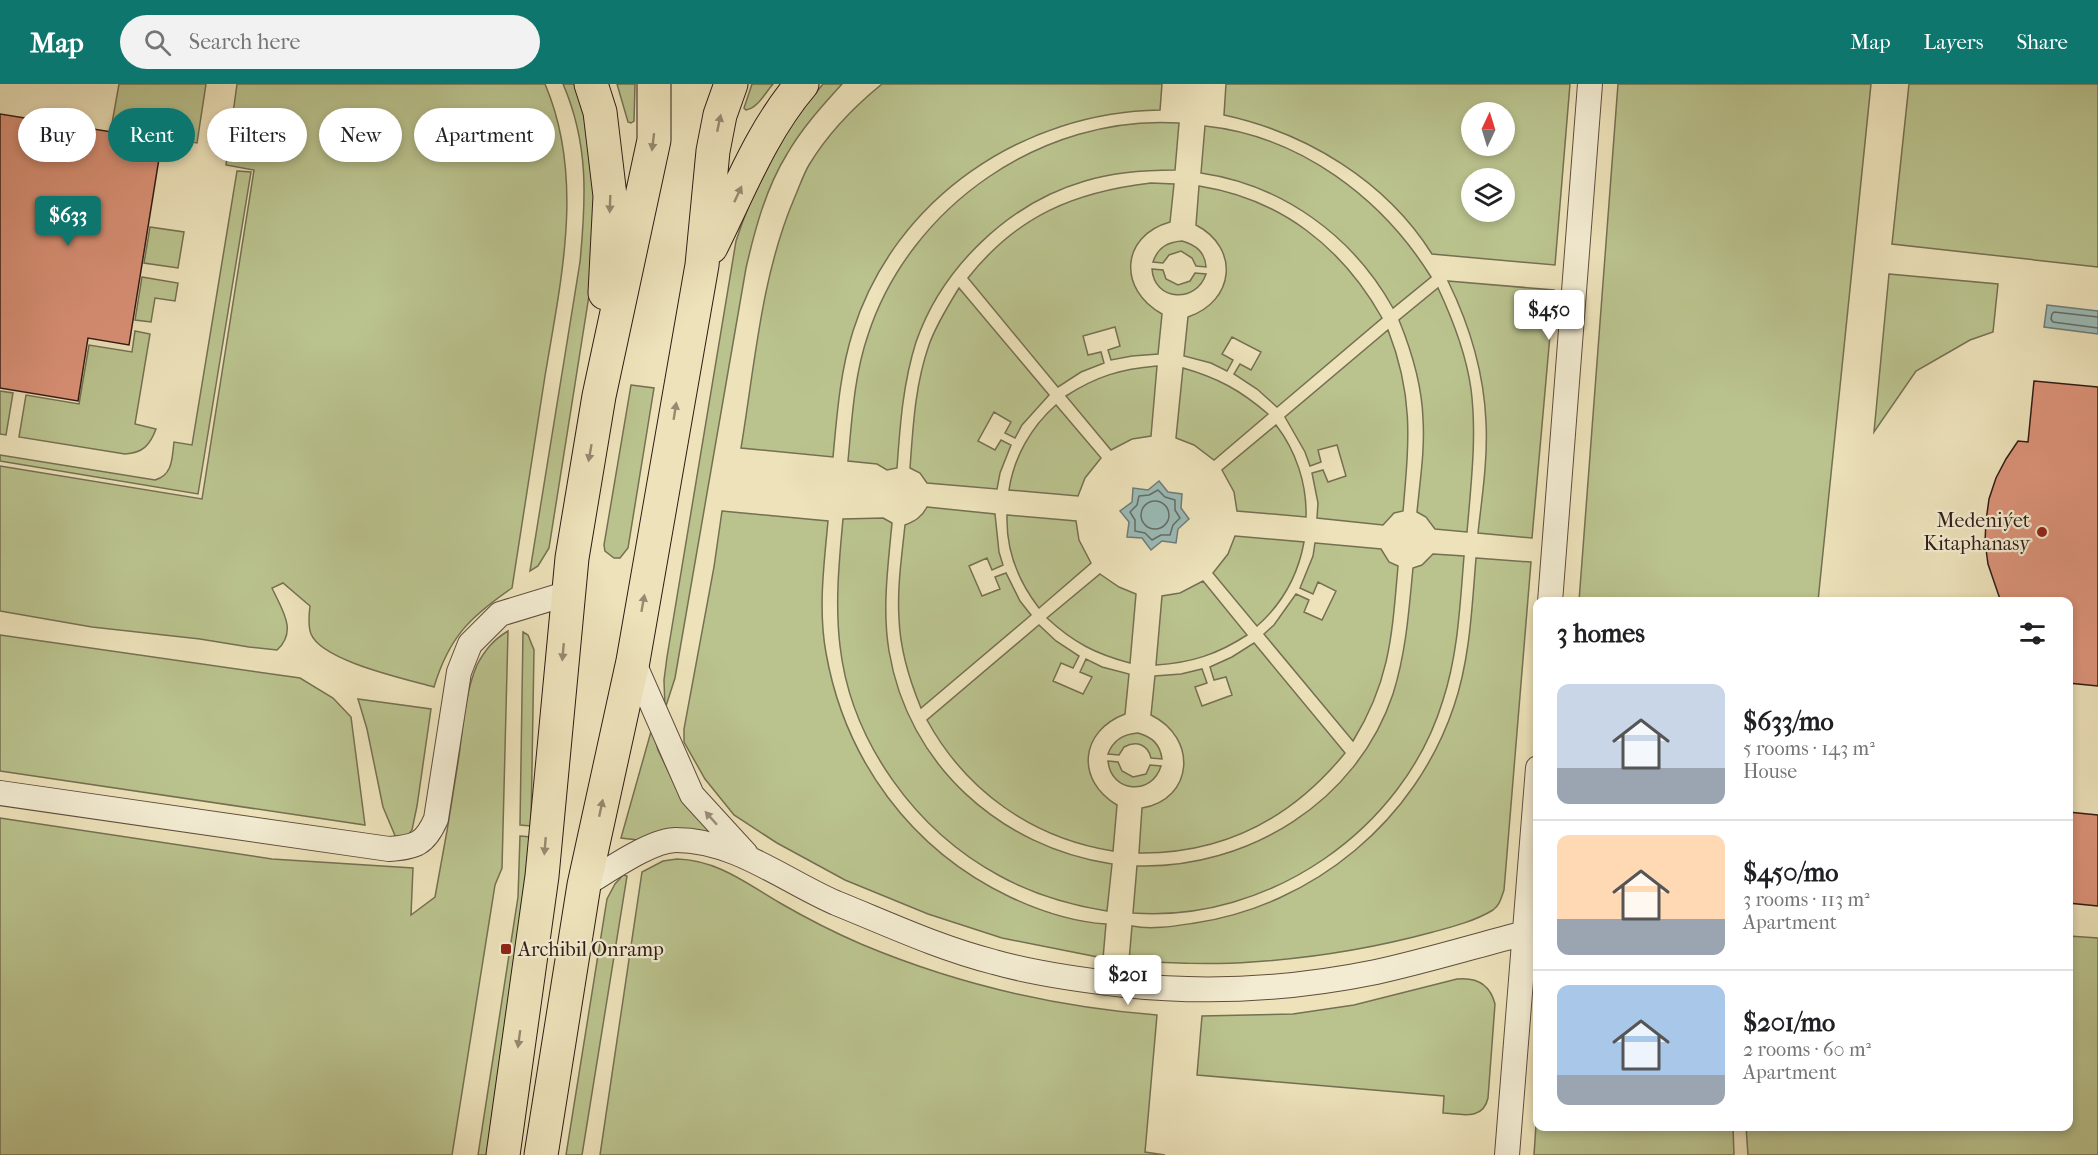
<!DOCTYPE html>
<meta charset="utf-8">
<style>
:root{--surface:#fff;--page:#f2f2f2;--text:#202124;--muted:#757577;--line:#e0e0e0;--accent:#0f766e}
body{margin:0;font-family:"IM FELL French Canon",serif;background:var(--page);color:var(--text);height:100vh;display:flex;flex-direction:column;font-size:22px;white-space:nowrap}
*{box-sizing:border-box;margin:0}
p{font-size:20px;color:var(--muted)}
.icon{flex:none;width:33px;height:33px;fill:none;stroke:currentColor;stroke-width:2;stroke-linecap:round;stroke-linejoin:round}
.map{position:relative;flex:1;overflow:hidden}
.panel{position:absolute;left:1533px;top:513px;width:540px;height:534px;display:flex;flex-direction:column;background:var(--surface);border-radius:12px;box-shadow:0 3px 9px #0003}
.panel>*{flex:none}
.guide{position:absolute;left:18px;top:24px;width:570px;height:54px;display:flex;gap:12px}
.needle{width:39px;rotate:4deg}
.buttons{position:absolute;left:1461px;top:18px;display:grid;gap:12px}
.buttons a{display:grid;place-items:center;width:54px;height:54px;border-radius:50%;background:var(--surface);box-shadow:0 3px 9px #0003;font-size:30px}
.price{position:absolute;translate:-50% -51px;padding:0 14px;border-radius:6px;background:#fff;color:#222;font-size:20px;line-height:39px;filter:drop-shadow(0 2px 3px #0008)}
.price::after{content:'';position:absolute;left:50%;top:36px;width:18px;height:14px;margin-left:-9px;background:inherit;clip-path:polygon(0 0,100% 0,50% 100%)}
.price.selected{background:var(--accent);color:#fff}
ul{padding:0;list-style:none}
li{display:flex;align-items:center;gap:18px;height:150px;padding:0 24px}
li+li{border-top:2px solid var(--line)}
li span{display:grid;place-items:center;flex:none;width:168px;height:120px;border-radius:12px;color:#555}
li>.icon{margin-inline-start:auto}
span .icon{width:72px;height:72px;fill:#fffc;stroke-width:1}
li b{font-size:26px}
h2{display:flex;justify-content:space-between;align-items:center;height:72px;padding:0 24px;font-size:26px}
.pill{padding:0 21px;border-radius:27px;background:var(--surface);box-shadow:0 3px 9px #0003;font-size:21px;line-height:54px}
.pill.selected{background:var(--accent);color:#fff}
header{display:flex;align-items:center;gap:36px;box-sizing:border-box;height:84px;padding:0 30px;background:var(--accent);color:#fff}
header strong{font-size:28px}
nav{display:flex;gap:33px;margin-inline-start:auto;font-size:21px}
.search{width:420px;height:54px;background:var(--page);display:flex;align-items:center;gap:15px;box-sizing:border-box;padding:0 21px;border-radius:33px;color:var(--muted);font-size:22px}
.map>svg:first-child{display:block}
.green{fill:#bac38e;stroke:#757052;stroke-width:1.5;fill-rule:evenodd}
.water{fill:#9bbcb8;stroke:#707c77;stroke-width:1.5}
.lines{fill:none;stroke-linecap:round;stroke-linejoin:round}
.shore{stroke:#666c66;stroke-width:1.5}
.building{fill:#db9278;stroke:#301c15;stroke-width:1.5}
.street-casing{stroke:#5f4e3e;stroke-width:26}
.primary-casing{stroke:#301c15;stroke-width:35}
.street{stroke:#f3ecd2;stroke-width:24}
.primary{stroke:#ede2ba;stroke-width:33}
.oneway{fill:#988970}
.oneway2{fill:#9b8e7d}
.poi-dot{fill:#8f2418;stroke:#f3ecd2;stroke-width:2}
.labels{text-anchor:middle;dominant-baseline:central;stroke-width:4.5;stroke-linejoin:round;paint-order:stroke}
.poi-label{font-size:20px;fill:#301c15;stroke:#f3ecd2;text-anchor:end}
</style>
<header>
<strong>Map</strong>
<div class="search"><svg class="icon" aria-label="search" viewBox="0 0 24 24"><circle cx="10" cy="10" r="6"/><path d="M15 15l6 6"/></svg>Search here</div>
<nav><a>Map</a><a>Layers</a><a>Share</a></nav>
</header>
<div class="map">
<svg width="2098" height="1071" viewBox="0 0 2098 1071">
<rect width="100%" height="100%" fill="#ede2ba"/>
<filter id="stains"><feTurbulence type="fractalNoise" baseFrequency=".00333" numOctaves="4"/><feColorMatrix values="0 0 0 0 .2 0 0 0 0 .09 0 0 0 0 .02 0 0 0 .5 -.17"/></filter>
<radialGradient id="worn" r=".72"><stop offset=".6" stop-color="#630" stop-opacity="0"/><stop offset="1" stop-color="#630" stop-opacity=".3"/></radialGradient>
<!-- green -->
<path class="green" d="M119 0H206L197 59 111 45Z
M237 0H545C585 94 561 195 545 292 534 362 523 433 512 504 470 533 449 553 434 603 406 595 322 577 311 550 308 542 309 530 310 522L283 499 272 504C282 526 298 547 277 566L249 563 200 555 92 543 0 527V382L202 415 254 86 226 81Z
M563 0H579L597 65 594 180 549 464 538 482 530 487 580 178C586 115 589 60 563 0Z
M617 0H635L634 37 631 39 628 38Z
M752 0H773C765 9 758 24 746 26L744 24Z
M823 0H842C822 22 802 44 787 70 766 104 755 145 746 184L675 594 665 625 664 596 667 573 736 157C756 96 781 49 823 0Z
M882 0H1162L1160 26C1023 28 895 114 853 247 840 288 837 330 833 373L741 364C755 280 761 193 794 115 799 104 803 91 809 81 827 51 855 22 882 0Z
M1226 0H1570L1555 181 1432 170C1386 97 1307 49 1224 31ZM1504 28V62H1472V28ZM1504 94V128H1472V94Z
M1618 0H1871L1818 517H1579Z
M1909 0H2098V183L1892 160Z
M1179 39 1175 86C1144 86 1114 88 1085 97 1009 119 942 183 916 258 903 299 900 341 897 384L887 386 877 380 848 377C852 335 854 292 868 251 910 122 1043 30 1179 39Z
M1205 42C1300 52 1382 114 1431 193L1393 224C1353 152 1283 101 1201 89Z
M237 87 251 88 198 410 0 377V371L155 396C173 391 172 374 174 358L192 361Z
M1151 99 1174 100 1170 138C1120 152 1118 206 1162 230L1158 270 1132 272 1111 276 1108 266 1120 262 1115 243 1083 252 1088 271 1101 268 1104 279 1081 288 1058 303 968 194C1017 132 1074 108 1151 99Z
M1199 102C1281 115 1342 163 1382 234L1277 323 1257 305 1234 290 1240 280 1251 286 1261 268 1232 253 1222 270 1233 276 1227 287 1211 279 1184 272 1188 233C1235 217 1240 164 1196 141Z
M150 143 184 148 178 184 144 179Z
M1182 157C1196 161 1205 168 1206 183L1196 182 1192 174 1181 167 1169 171 1163 179 1153 178C1158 163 1168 158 1182 157Z
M1152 185 1163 186 1166 195 1178 201 1190 197 1195 189 1206 190C1196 220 1154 217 1152 185Z
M1889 190 1998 200 1993 248 1970 256 1916 287 1874 348Z
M142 193 178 199 175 217 155 214 151 238 135 236Z
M1448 197 1554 206 1532 454 1478 449C1482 413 1488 375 1486 338 1484 288 1470 242 1448 197Z
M959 204 1049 311 1022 341 1015 354 1005 349 1011 338 994 328 978 357 995 366 1001 356 1011 361 1000 389 997 405 927 399 920 389 910 384C913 343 915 301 929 261 936 241 948 222 959 204Z
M1438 204C1453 236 1466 269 1471 305 1477 352 1471 400 1467 448L1435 445 1426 433 1417 428C1420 397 1425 366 1423 335 1422 300 1412 268 1399 236Z
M1388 246C1414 313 1409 357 1403 427L1394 429 1383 441 1317 434 1318 419 1312 389 1323 386 1328 398 1346 392 1337 361 1318 366 1321 378 1310 382 1305 368 1285 333Z
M135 247 150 250 135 340 156 345C150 361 143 369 125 370L19 353 26 311 79 320 89 261 132 268Z
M1157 282 1151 352 1132 355 1111 366 1066 312C1097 292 1121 285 1157 282Z
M1183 284C1218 294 1240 306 1268 330L1214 376 1194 361 1176 354Z
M631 301 654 304 628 464 620 474H614L605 467 604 461Z
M0 307 13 309 6 351 0 350Z
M1056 321 1101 374 1085 394 1078 412 1009 406C1014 373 1031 343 1056 321Z
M1276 341C1296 367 1307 400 1306 433L1237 427 1234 408 1222 386Z
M927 423 995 430 999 468 1003 481 992 486 987 474 969 482 982 512 1000 505 995 493 1006 489 1020 517 1031 531 921 624C909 595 900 566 899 534 897 503 902 471 905 441 915 437 922 433 927 423Z
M722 427 828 437C824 481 818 525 826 569 845 676 911 766 1010 813 1040 827 1074 838 1106 840L1103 874 1002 854 928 830 845 796 777 759 734 731 705 695 684 658V645L714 483Z
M1007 431 1076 437 1079 456 1091 479 1039 524C1018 497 1006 465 1007 431Z
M883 434 892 439C888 482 882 525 889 567 908 681 1000 763 1112 780L1107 827C1070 821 1033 810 1000 792 916 747 851 658 840 562 835 520 839 478 843 435Z
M1235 452 1304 458C1298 491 1282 520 1257 542L1213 489 1228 470Z
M1315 459 1381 465 1389 478 1398 482C1392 551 1390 597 1353 657L1264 550 1274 541 1296 510 1309 516 1304 528 1322 536 1336 507 1318 498 1313 510 1300 504 1313 472Z
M1433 470 1464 472C1460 521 1458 570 1443 616 1404 746 1268 839 1133 829L1137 782C1248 785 1357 718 1393 610 1406 569 1409 526 1413 484L1422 481Z
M1476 474 1531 478 1504 806C1501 814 1500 821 1493 826 1475 837 1452 843 1433 848 1374 864 1313 874 1252 878 1211 881 1170 879 1129 877L1132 842C1152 846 1175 842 1195 839 1314 821 1416 736 1454 622 1470 575 1472 523 1476 474Z
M1100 490 1119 503 1136 510 1130 579C1096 570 1074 559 1047 534Z
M1203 497 1247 551C1218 570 1191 579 1156 581L1162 512 1180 509Z
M1039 541 1056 557 1079 572 1073 584 1061 579 1053 597 1083 610 1092 593 1080 588 1086 575 1102 583 1129 590 1125 630C1080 647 1075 696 1117 721L1113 767C1032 754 966 707 927 636Z
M508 547 502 784 495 801 452 1071H0V734L272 775 413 784 411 831 435 813C444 766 452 719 459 672 463 642 465 609 477 581 485 566 493 556 508 547Z
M523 548 528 551 534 566 531 742 520 741Z
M0 551 300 594 333 614 351 633 365 741 0 687Z
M1254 559 1345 669C1292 734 1225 770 1139 769L1142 724C1194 715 1198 654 1151 631L1155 592 1181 590 1202 585 1207 599 1195 603 1202 622 1232 611 1226 593 1214 596 1210 583 1232 573Z
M358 615 431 625 417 722 412 746 406 753 396 754 383 723 367 645Z
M652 644 658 666 672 695 720 755 638 756 621 754Z
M1138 649C1152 653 1160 660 1162 675L1151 674C1148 661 1137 656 1124 663L1119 671 1108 670C1113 656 1123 650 1138 649Z
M1108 677 1118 678 1122 687 1133 693 1146 690 1150 681 1161 682C1152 712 1111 709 1108 677Z
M520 752 531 753 489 1071H478L518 813Z
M677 775C717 776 746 799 780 819 806 834 833 848 861 860 956 900 1055 923 1157 931L1145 1068 1165 1071H600L642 788 663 777Z
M623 791 627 792 582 1071H566L607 815 615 800Z
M2069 852 2098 854V1071H1748L1746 1043 2068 1042Z
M1457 895C1477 893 1490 900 1495 920L1488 1014C1483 1037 1461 1030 1443 1029L1444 1012 1197 991 1202 932 1293 930 1354 921Z
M1537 1026 1538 1042 1733 1043 1734 1071H1534Z"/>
<!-- water -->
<path class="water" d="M2047 221 2098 227V250L2044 243Z
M1159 397 1168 408 1182 410 1181 424 1189 435 1178 445 1176 459 1162 457 1151 466 1142 454 1127 453 1129 438 1120 427 1132 418 1133 404 1148 406Z"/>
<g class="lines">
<!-- shore -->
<path class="shore" d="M2098 233 2054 228 2052 230 2051 235 2053 238 2098 244
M1158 406 1165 413 1175 416V426L1180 434 1173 441 1170 451H1161L1152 456 1145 449 1135 447V436L1130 428 1137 421 1139 412 1149 411Z
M1141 431a14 14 0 1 1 28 0a14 14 0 1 1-28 0Z"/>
</g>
<!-- building -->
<path class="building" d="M0 30 162 56 129 261 88 254 78 317 0 304Z
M2034 297 2098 303V602L2068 599V518H2001L1988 480 1985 458 1986 437 1989 415 1996 394 2006 375 2018 357 2028 358Z
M2068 728 2098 731V822L2068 819Z"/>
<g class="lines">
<!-- street casing -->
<g class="street-casing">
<path id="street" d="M1550 518 1590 0
M633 577 692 711 746 770
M0 709 389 765C416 763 425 760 436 735L459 588 470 560 500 530 569 509
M584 801C608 787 651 756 676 756 735 756 785 797 836 819 888 840 939 864 994 878 1036 890 1081 896 1125 901 1210 910 1293 905 1376 888 1426 877 1475 862 1525 849
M1507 1071 1538 684"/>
</g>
<!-- primary casing -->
<g class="primary-casing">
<path id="primary" d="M591 0 600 28 610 112 605 209
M711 163C739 107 761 48 802 0
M503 1071 542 792 572 474 599 312 654 56V0
M541 1071 584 801 633 577 702 181 713 67 720 31 731 0"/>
</g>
<!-- street -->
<use href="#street" class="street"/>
<!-- primary -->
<use href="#primary" class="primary"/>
</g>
<!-- one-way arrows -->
<defs><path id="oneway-solid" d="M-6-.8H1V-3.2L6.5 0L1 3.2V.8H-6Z" transform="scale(1.5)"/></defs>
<g class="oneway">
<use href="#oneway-solid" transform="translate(719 39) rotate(-78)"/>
<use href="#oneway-solid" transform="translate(653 58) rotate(97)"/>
<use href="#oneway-solid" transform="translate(738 110) rotate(-65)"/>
<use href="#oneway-solid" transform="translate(610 120) rotate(92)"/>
<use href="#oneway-solid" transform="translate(675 327) rotate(-81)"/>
<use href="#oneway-solid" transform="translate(590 369) rotate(100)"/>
<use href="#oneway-solid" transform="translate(643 519) rotate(-80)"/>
<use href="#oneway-solid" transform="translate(563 568) rotate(95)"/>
<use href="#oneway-solid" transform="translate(601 724) rotate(-78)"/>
<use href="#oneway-solid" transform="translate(545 762) rotate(95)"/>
<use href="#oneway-solid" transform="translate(519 955) rotate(98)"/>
</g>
<use class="oneway2" href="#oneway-solid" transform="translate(711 734) rotate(-132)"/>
<!-- markers -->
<g class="poi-dot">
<circle cx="2042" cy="448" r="6"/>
<rect x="500" y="859" width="12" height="12" rx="3"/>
</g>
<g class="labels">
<!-- poi labels -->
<g class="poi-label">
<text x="2030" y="436">Medeniýet<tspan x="2030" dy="23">Kitaphanasy</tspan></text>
<text x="518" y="865" text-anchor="start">Archibil Onramp</text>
</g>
</g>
<rect width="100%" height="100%" filter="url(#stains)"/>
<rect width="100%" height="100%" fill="url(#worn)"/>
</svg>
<div class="buttons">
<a><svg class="needle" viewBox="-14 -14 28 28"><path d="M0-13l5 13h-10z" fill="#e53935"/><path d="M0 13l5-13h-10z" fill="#757577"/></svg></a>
<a><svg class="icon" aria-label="layers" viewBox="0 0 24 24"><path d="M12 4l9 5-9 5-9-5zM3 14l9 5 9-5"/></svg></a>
</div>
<b class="price selected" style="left:68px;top:163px">$633</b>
<b class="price" style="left:1549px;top:257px">$450</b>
<b class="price" style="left:1128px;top:922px">$201</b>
<div class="guide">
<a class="pill">Buy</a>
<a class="pill selected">Rent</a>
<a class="pill">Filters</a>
<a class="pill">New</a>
<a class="pill">Apartment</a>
</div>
<section class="panel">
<h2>3 homes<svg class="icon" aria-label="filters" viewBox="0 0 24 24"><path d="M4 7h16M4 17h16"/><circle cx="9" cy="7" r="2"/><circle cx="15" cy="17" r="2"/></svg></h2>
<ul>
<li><span style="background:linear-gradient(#c9d6e8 70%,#9aa5b1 0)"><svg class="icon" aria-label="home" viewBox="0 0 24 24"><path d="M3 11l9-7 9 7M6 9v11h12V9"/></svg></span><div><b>$633/mo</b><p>5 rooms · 143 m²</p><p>House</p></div></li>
<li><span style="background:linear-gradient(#ffd9b3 70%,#9aa5b1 0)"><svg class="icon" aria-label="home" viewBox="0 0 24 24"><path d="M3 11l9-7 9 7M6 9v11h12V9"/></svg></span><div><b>$450/mo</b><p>3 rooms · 113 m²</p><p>Apartment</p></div></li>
<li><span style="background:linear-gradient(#a9c7e8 75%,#9aa5b1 0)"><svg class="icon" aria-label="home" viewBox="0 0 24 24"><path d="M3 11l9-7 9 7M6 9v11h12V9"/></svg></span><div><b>$201/mo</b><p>2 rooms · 60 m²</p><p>Apartment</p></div></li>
</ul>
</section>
</div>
